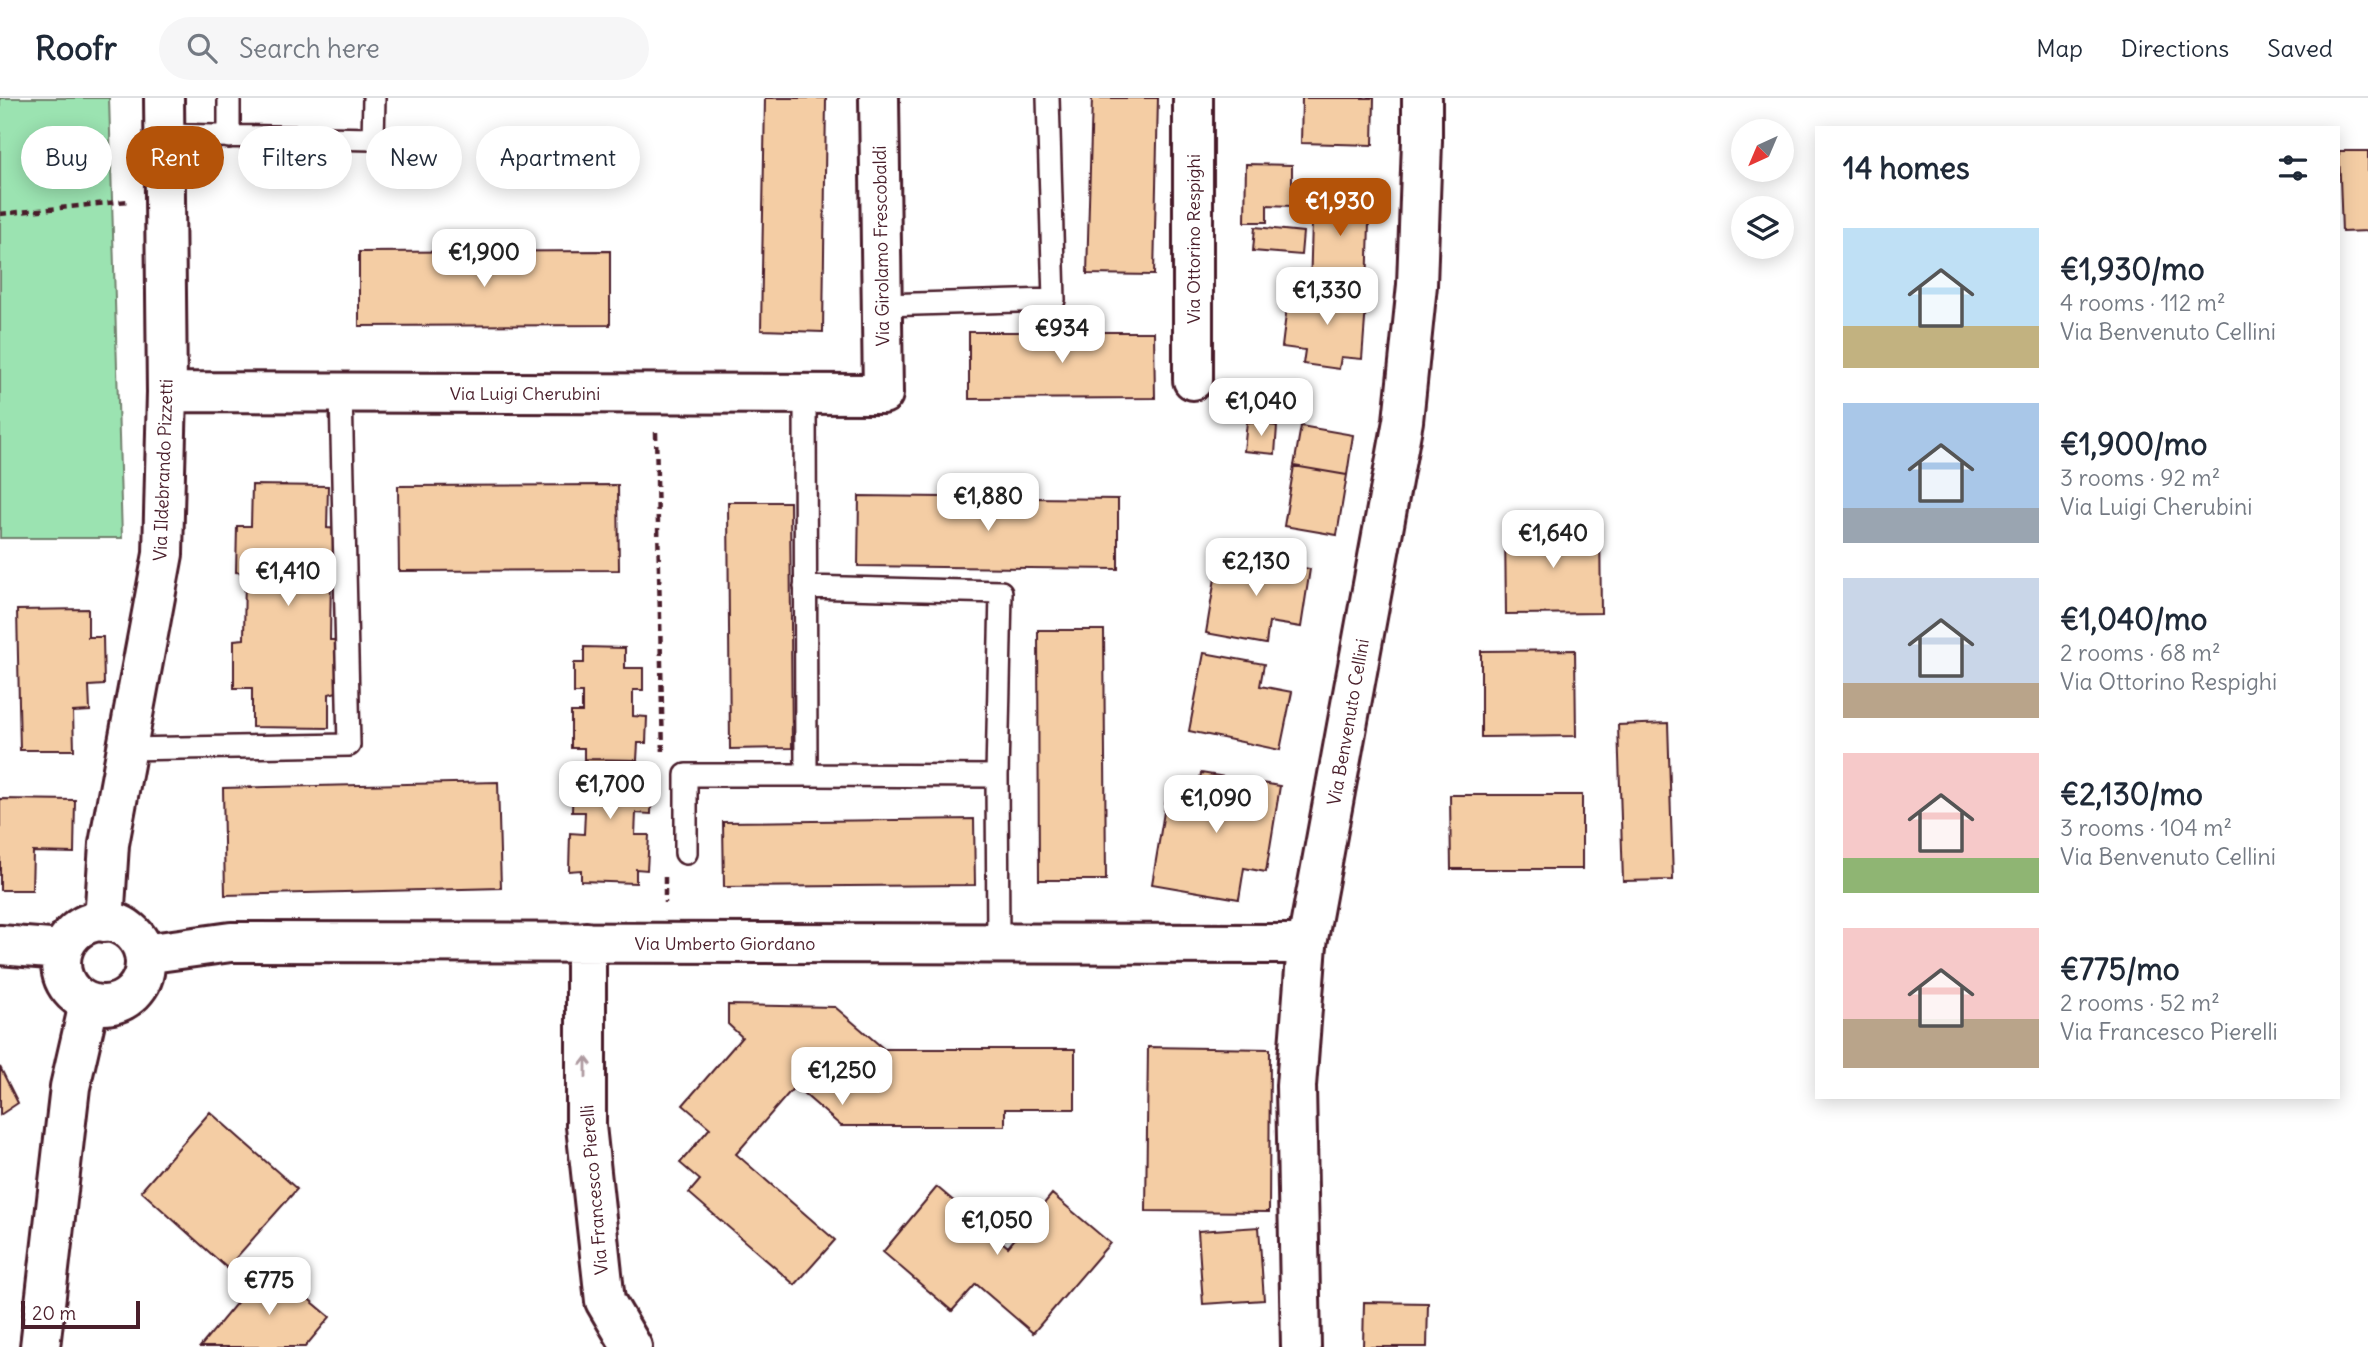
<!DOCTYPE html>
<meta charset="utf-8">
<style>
:root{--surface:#fff;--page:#f6f6f7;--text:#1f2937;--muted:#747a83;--line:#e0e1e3;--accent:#b45309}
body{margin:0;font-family:Delius,sans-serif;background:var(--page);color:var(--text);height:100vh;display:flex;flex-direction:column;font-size:26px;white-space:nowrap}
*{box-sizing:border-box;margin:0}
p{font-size:23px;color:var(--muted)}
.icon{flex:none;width:38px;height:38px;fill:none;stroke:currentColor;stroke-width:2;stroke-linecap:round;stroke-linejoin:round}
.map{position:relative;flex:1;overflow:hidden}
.sheet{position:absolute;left:1815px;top:28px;width:525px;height:973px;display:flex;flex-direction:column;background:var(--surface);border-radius:0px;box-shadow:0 4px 18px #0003}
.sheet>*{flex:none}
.top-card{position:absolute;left:21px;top:28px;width:665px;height:63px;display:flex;gap:14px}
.needle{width:46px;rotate:224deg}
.buttons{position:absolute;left:1731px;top:21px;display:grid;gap:14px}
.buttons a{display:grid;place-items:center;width:63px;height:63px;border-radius:50%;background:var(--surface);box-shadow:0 4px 18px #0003;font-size:35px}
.scale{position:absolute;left:21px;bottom:18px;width:119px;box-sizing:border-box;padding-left:7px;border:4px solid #4a1f2b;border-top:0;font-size:19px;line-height:24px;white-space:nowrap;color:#4a1f2b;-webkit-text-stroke:5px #fff;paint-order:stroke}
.price{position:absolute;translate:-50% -60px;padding:0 16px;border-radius:14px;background:#fff;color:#222;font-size:23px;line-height:46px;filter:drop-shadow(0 2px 4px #0008)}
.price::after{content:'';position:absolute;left:50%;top:42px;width:21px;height:16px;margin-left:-10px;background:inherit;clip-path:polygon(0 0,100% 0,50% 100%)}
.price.on{background:var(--accent);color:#fff}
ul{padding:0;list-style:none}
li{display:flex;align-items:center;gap:21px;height:175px;padding:0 28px}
li span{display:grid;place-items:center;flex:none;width:196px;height:140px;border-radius:0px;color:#555}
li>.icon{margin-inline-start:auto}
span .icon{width:84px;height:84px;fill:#fffc;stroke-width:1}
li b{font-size:30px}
h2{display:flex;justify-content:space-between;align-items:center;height:84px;padding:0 28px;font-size:30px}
.pill{padding:0 24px;border-radius:32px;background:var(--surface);box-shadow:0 4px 18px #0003;font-size:24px;line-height:63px}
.pill.on{background:var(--accent);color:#fff}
header{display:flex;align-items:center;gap:42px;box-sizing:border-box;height:98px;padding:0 35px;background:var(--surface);border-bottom:2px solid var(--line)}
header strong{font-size:33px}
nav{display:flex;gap:38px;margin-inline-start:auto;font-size:24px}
.search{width:490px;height:63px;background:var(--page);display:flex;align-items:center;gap:18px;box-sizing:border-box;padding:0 24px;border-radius:38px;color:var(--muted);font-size:26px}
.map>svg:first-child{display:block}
.green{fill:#9be3b1;stroke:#72816e;stroke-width:2}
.building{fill:#f4cda4;stroke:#4a1f2b;stroke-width:2}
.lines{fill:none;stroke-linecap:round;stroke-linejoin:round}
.lane-casing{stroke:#4a1f2b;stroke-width:26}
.street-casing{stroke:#4a1f2b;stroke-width:44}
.secondary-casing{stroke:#4a1f2b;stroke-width:44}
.path{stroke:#4a1f2b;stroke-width:4.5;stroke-dasharray:7 5;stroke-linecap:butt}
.lane{stroke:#fff;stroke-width:21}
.street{stroke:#fff;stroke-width:38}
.secondary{stroke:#fff;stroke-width:38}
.oneway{stroke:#ae9aa0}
.labels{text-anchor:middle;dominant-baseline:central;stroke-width:7;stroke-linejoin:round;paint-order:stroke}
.street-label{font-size:18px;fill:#4a1f2b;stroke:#fff}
</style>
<header>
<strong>Roofr</strong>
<div class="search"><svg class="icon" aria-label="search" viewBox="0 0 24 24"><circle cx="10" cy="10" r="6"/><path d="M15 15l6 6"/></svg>Search here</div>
<nav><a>Map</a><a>Directions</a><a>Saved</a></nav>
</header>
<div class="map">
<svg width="2368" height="1249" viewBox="0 0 2368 1249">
<rect width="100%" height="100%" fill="#fff"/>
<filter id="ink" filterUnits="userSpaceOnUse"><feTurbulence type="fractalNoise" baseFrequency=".0143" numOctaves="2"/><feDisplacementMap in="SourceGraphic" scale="14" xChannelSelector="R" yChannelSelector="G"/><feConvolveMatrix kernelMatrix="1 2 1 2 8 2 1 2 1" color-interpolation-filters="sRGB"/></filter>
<g filter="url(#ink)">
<!-- green -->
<path class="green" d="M0 0H109L122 440H0Z"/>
<!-- building -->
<path class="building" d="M765 0H826L823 234 761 232Z
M1092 0H1158L1154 177 1087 176Z
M1302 0H1374L1373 47 1301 45Z
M2339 53H2368V133L2342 134Z
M1246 66 1292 67V108L1267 107V124H1245Z
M1313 86 1370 88 1367 195 1310 193Z
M1255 129 1303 134 1301 157 1253 153Z
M610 153V227L359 228V154Z
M1310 193 1367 195 1362 261 1341 259 1339 271 1303 266 1305 252 1282 249 1288 200 1311 203Z
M969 234H1154L1155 300 969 301Z
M1247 324 1277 328 1275 356 1244 353Z
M1301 328 1353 337 1347 377 1294 368Z
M1294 368 1347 377 1337 437 1284 428Z
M252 387 328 388 327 430 339 431V476L331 475 330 542H342L340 593 329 596V630L252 629V590H234V542L244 541 245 475 236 474 237 428H251Z
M618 387 619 472 399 473 398 388Z
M859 398 1118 401V471L858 468Z
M728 404H790L792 650 730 651Z
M1600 429 1601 515 1506 516 1505 430Z
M1219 456 1310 471 1301 529 1269 524 1266 546 1206 535Z
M88 511V539H103L104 587 89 588 90 613 73 614 74 652H20L17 512Z
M1038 532H1104L1106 782H1039Z
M584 549 625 550V570H643V592H633V618L647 619 646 645H638L637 662 584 661V650H571V614H582V595H574V565H584Z
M1575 552 1576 638 1481 639V553Z
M1204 555 1264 566 1260 588 1292 594 1280 652 1189 633Z
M1668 625 1673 782 1623 783 1618 627Z
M584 661 637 662 639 679H652L651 716 636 715 635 737H649L647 772 636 771V785L581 783V772L569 773 570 735 584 736 585 714H572L573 680 582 681Z
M1201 675 1280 688 1266 774 1244 770 1239 801 1152 786 1168 690 1198 695Z
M498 684 501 790 225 797 223 690Z
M1450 697H1582V771H1451Z
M0 701 75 702 74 755 33 754 32 792H0Z
M974 721 975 787 724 789 723 724Z
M728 907 835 909 884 951H1075V1011H1005V1028H841L795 988 736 1056 835 1142 795 1187 689 1095 700 1082 680 1065 710 1030 683 1007 742 939 728 926Z
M1148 949 1270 951 1269 1114 1146 1113Z
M0 969 18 1005 0 1017Z
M210 1014 297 1091 227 1170 141 1093Z
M937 1089 1008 1149 1052 1096 1110 1145 1033 1235 976 1186 952 1213 883 1154Z
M1259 1129 1264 1202 1203 1206 1198 1133Z
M268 1167 330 1219 305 1249H200Z
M1364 1204 1428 1205 1427 1249H1363Z"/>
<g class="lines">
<!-- lane casing -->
<g class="lane-casing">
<path id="lane" d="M165 37 373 41 374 0
M229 39V0
M882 207 1054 202 1048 0
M805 295 806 677 997 678 998 845
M805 489 1001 494 997 678
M126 651 349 647 341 294
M686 755V677H806"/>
</g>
<!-- street casing -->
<g class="street-casing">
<path id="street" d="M1193 282V0
M167 294 883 296 879 0
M61 865a42 42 0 1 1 84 0a42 42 0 1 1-84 0Z
M104 824 109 746 163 456 167 294 164 0
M586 844V1028L605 1203 632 1249
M0 847 62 852
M144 856 231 844 1307 846
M40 1249 70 989 89 906"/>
</g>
<!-- secondary casing -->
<g class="secondary-casing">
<path id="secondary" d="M1301 1249 1296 988 1307 846 1403 323 1417 187 1422 43V0"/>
</g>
<!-- path -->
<path class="path" d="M0 116 128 103
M656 334 663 658
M665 779V805"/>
<!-- lane -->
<use href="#lane" class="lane"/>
<!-- street -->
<use href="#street" class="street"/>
<!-- secondary -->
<use href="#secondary" class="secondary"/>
</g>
<!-- one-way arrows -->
<defs><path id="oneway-shaft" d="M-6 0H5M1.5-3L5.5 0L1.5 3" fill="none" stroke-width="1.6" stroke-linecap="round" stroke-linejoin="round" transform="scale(1.75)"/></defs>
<use class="oneway" href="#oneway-shaft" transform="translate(586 969) rotate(-90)"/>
</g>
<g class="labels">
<!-- street labels -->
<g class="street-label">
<text transform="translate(1193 141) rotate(-90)">Via Ottorino Respighi</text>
<text transform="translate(881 148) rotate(-91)">Via Girolamo Frescobaldi</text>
<text x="525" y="295">Via Luigi Cherubini</text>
<text transform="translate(163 372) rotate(-88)">Via Ildebrando Pizzetti</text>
<text transform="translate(1348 624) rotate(-80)">Via Benvenuto Cellini</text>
<text x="725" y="845">Via Umberto Giordano</text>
<text transform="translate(594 1092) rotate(-95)">Via Francesco Pierelli</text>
</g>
</g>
</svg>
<div class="buttons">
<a><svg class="needle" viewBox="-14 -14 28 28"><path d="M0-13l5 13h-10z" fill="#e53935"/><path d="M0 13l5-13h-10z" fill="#747a83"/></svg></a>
<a><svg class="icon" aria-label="layers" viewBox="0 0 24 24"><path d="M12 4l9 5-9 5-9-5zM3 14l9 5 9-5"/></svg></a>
</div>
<div class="scale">20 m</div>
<b class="price on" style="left:1340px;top:140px">€1,930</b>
<b class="price" style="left:484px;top:191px">€1,900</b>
<b class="price" style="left:1327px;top:229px">€1,330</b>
<b class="price" style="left:1062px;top:267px">€934</b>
<b class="price" style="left:1261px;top:340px">€1,040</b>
<b class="price" style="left:988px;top:435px">€1,880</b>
<b class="price" style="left:1553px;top:472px">€1,640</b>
<b class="price" style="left:1256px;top:500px">€2,130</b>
<b class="price" style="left:288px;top:510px">€1,410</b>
<b class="price" style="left:610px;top:723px">€1,700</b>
<b class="price" style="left:1216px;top:737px">€1,090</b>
<b class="price" style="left:842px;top:1009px">€1,250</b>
<b class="price" style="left:997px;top:1159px">€1,050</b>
<b class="price" style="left:269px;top:1219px">€775</b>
<div class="top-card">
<a class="pill">Buy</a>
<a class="pill on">Rent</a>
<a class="pill">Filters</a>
<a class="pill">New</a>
<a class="pill">Apartment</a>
</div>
<section class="sheet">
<h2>14 homes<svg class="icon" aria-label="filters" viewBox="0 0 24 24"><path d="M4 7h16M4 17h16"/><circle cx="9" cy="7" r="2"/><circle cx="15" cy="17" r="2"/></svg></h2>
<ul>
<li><span style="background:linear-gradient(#bfe0f5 70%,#c2b280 0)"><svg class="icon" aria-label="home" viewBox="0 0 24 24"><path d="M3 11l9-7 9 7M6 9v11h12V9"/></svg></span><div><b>€1,930/mo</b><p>4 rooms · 112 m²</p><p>Via Benvenuto Cellini</p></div></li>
<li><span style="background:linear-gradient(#a9c7e8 75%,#9aa5b1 0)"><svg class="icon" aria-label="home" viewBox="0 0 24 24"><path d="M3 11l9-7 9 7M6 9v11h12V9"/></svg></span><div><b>€1,900/mo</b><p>3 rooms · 92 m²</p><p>Via Luigi Cherubini</p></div></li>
<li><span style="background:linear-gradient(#c9d6e8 75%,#b9a48a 0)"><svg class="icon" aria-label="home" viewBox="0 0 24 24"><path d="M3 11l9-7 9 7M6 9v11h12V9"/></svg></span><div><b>€1,040/mo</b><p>2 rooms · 68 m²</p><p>Via Ottorino Respighi</p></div></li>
<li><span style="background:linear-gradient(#f6c9c9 75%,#8fb573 0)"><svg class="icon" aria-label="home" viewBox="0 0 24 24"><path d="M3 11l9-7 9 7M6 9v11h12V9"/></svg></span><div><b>€2,130/mo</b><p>3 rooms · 104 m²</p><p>Via Benvenuto Cellini</p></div></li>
<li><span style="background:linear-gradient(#f6c9c9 65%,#b9a48a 0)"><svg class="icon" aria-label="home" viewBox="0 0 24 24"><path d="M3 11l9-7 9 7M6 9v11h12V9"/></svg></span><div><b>€775/mo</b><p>2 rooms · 52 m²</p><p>Via Francesco Pierelli</p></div></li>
</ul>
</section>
</div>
